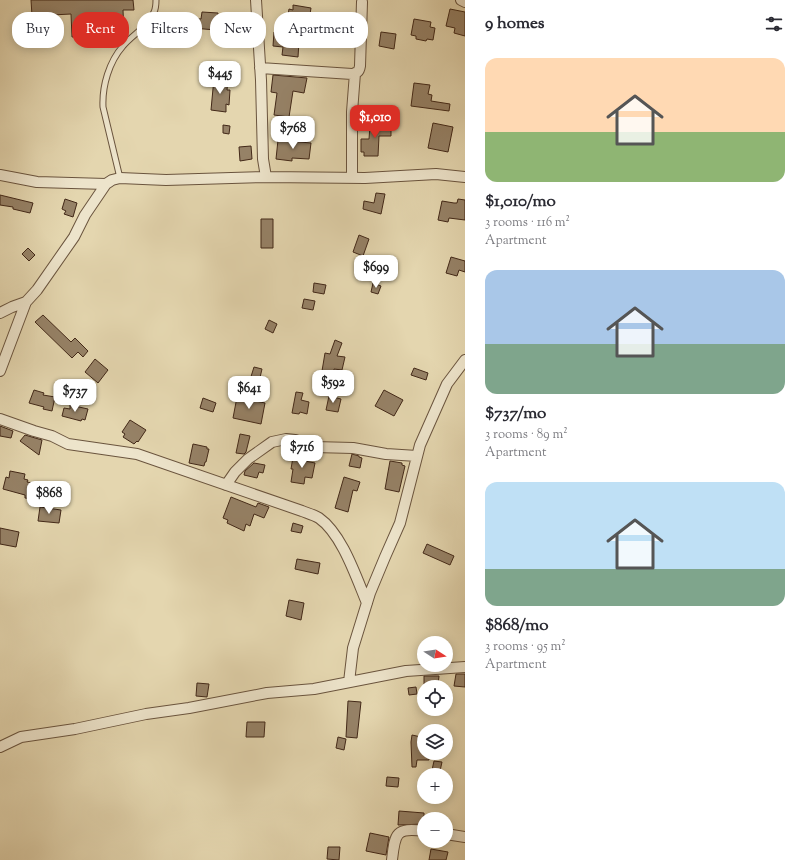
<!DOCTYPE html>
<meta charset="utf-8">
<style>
:root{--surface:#fff;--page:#f2f2f3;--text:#2b2b33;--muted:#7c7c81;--accent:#d93025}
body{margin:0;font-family:"Sorts Mill Goudy",serif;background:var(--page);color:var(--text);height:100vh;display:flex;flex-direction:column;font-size:15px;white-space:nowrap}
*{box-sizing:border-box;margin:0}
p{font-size:13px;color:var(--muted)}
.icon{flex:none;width:22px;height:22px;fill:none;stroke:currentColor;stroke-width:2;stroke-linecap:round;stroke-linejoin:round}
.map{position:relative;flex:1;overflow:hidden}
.side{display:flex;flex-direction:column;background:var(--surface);width:340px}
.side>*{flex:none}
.guide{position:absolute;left:12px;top:12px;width:380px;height:36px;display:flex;gap:8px}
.needle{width:26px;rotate:102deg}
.buttons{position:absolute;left:417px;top:636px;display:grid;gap:8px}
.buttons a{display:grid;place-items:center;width:36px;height:36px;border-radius:50%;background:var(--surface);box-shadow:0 2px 10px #0003;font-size:20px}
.price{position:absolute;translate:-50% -34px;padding:0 9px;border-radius:8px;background:#fff;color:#222;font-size:13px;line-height:26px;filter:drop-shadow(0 1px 2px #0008)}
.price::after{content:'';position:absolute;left:50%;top:24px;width:12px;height:9px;margin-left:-6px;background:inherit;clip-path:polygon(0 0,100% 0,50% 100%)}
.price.selected{background:var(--accent);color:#fff}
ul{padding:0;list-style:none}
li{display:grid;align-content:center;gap:8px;height:212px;padding:0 20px}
li span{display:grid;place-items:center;height:124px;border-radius:12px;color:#555}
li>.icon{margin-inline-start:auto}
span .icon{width:72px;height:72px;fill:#fffc;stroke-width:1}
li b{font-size:17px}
h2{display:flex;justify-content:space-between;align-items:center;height:48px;padding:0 20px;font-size:17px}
.chip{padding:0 14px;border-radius:16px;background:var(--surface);box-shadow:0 2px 10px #0003;font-size:14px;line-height:36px}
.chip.selected{background:var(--accent);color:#fff}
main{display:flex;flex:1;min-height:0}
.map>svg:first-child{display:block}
.building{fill:#968267;stroke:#422818}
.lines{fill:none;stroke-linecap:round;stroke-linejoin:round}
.service-casing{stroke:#6a543e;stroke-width:7}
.minor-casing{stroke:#6a543e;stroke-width:12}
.service{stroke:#ede4cb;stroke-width:5}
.minor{stroke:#ede4cb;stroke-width:10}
</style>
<main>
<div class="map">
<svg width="465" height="860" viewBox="0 0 465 860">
<rect width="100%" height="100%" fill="#e4d6af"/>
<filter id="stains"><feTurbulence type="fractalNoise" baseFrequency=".005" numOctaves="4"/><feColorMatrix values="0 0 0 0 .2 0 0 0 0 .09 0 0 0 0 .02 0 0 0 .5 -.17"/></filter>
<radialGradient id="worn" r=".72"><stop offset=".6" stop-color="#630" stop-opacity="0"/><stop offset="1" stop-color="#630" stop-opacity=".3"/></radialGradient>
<!-- building -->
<path class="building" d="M31 0H133L134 10H123L124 34 72 37 71 14 32 16Z
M293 5 311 8 308 27 300 26 298 57 282 55 283 47 273 46 274 32 278 33 279 26 286 27 289 9 293 10Z
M450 9 465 12V36L454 33 455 28 446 26Z
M202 12 218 13 216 30 192 28V30L172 29 173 18H176L177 14 187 15V18L201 19Z
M414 19 431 22 430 27 435 28 433 40 427 39 426 41 416 39V36L411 35Z
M381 32 396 34 394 49 379 46Z
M273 75 307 78 304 93 293 91 289 117 274 115 277 93 271 92Z
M214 78 228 79 227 90H230L229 105 226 104V112L211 110Z
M414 83 430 85 428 94 432 95 431 101 450 104 449 111 411 106Z
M375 123H386V126H391V136H379L378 156H364V152H361V139H369L370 126 371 124H375Z
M433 123 453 127 448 152 428 148Z
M223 125 230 126 229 134 223 133Z
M278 140 311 143 309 159 292 158V161L276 159Z
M251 146 252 159 240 161 239 147Z
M376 193 385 194 381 214 363 209 364 201 374 203Z
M0 195 33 203 30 213 13 209V207L0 205Z
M65 199 77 203 73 217 64 214 66 211 62 209Z
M458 199 465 200V220L449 218 448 222 438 220 442 201 454 203H457Z
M261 219H273V248H261Z
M359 235 369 239 363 256 353 252Z
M28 248 35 255 29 261 22 254Z
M451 257 465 261V272L459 270 457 276 446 273Z
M314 283 326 285 324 294 313 292Z
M373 283 381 286 378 294 371 292Z
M304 299 315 301 313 310 302 308Z
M43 315 71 342 75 338 88 351 83 357 78 352 72 358 35 322Z
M269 320 277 324 273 333 265 329Z
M335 340 342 343 337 356 345 357 342 370 334 369V373L322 371 325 353 330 354Z
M95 359 108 370 98 383 85 372Z
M254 367 262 369 258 386 249 383Z
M414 368 428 373 426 380 411 375Z
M34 390 44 393 43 395 55 397 52 411 43 409 44 407 29 403Z
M384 390 403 400 394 416 375 406Z
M296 392 303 393 301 400 309 402 307 414 300 412 299 414 292 413Z
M329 396 341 399 338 412 326 410Z
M237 397 265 403 261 424 233 418Z
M203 398 216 403 213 412 200 408Z
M70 405 88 409 85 420 82 419 81 421 62 416 64 408 70 409Z
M130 420 146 430 138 442 137 441 134 444 123 437 125 434 122 432Z
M0 426 13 431 11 438 0 436Z
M240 434 250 436 246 452 244 454 236 453Z
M25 435 42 440 39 455 20 441Z
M193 444 207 447V449H209L206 462H205L204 466 189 463Z
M297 453 306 454 305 461 315 463 312 478 305 477 304 484 291 482 293 469H291L293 457H296Z
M352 454 359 456V457L362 458 360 468 349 466Z
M390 461 402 463V465L405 466 399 492 385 489Z
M254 463 265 465 263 473 259 472 257 478 244 475 245 471Z
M10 471 25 474 24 479 28 480 27 482 44 485 40 504 32 502V499L25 498V495L3 489 6 477 9 478Z
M344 477 360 482 357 491 353 490 348 512 335 508Z
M231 497 256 507 258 503 269 507 264 518 254 514 250 526 246 524 244 531 227 523 228 520 223 518Z
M40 507 61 510 59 523 38 521Z
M293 523 303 526 301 533 291 531Z
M0 528 19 532 16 547 0 544Z
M427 544 454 556 450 565 423 553Z
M297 559 320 563 318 574 295 569Z
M289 600 304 603 301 620 286 616Z
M456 674H465V687L454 686Z
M424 676H439L438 685 424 684Z
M197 683 209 684 207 697 196 696Z
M416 687 417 694 409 695 408 688Z
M348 701 361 702 357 738 346 737Z
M247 722H265L264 737H246Z
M412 735 421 737 419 748H424V753H429V760H417L416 767H412L411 742Z
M338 737 346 739 344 750 336 748Z
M434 761 442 762 440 771 432 770Z
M387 777 399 778 398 787 386 786Z
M399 811 424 813V824L398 825Z
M370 833 389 837 386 855 366 851Z
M328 847H340L339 860 327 859Z
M431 849 448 852 446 860H429Z"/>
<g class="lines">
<!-- service casing -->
<g class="service-casing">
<path id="service" d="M120 178 103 107C102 86 109 62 123 46 132 35 149 26 154 12 156 8 156 4 156 0"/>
</g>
<!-- minor casing -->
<g class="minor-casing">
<path id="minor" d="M256 0 261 80 263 159 266 177
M461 0 465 2
M260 68 352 74C357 73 359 72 360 66L362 2
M0 175 37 182 106 184
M352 178V112L355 73
M0 313 12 307 26 302 37 290 74 237 85 215 106 184 112 180 120 178 166 180 266 177 365 178 436 174 465 177
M0 371 26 302
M0 419 34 431 52 436 68 444 137 454 302 511C307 513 314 515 319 518 342 534 356 577 367 603
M226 485 235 472 248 459 272 442 286 439 295 440 314 447 353 448 386 454 417 456
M349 682 353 648 370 593 385 557 400 523 420 445 447 384 465 360
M0 747 21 737 75 729 146 714 189 708 267 693 314 689 406 671 465 667
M446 834 465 837
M392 860C395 834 395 827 424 831"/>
</g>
<!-- service -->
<use href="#service" class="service"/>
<!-- minor -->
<use href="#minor" class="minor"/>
</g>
<rect width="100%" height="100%" filter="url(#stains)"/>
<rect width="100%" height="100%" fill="url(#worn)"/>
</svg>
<div class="buttons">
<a><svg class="needle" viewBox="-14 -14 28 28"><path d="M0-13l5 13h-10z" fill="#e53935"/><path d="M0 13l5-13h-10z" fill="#7c7c81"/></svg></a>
<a><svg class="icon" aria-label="locate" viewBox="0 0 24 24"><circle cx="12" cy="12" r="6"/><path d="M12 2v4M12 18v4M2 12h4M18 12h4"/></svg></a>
<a><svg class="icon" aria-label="layers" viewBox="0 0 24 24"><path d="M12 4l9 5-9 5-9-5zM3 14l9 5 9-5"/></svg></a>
<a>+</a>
<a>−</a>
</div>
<b class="price" style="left:220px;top:95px">$445</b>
<b class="price selected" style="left:375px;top:139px">$1,010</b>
<b class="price" style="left:293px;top:150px">$768</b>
<b class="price" style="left:376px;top:289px">$699</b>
<b class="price" style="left:333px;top:404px">$592</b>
<b class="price" style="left:249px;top:410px">$641</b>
<b class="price" style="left:75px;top:413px">$737</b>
<b class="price" style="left:302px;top:469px">$716</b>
<b class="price" style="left:49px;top:515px">$868</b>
<div class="guide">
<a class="chip">Buy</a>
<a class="chip selected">Rent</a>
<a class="chip">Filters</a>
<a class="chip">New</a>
<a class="chip">Apartment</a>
</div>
</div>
<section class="side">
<h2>9 homes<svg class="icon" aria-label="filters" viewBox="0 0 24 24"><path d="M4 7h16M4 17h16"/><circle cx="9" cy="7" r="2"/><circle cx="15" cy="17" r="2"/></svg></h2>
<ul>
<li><span style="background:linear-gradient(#ffd9b3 60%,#8fb573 0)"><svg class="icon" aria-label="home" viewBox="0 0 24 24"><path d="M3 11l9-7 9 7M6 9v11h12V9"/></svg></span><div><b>$1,010/mo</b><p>3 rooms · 116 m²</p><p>Apartment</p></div></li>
<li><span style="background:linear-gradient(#a9c7e8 60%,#7fa58c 0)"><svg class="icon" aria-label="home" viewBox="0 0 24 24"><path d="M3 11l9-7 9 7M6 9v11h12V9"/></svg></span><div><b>$737/mo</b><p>3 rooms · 89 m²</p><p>Apartment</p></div></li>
<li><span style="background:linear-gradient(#bfe0f5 70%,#7fa58c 0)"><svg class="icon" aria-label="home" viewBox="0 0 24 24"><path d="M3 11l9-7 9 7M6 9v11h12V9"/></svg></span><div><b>$868/mo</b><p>3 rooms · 95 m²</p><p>Apartment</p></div></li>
</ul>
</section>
</main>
